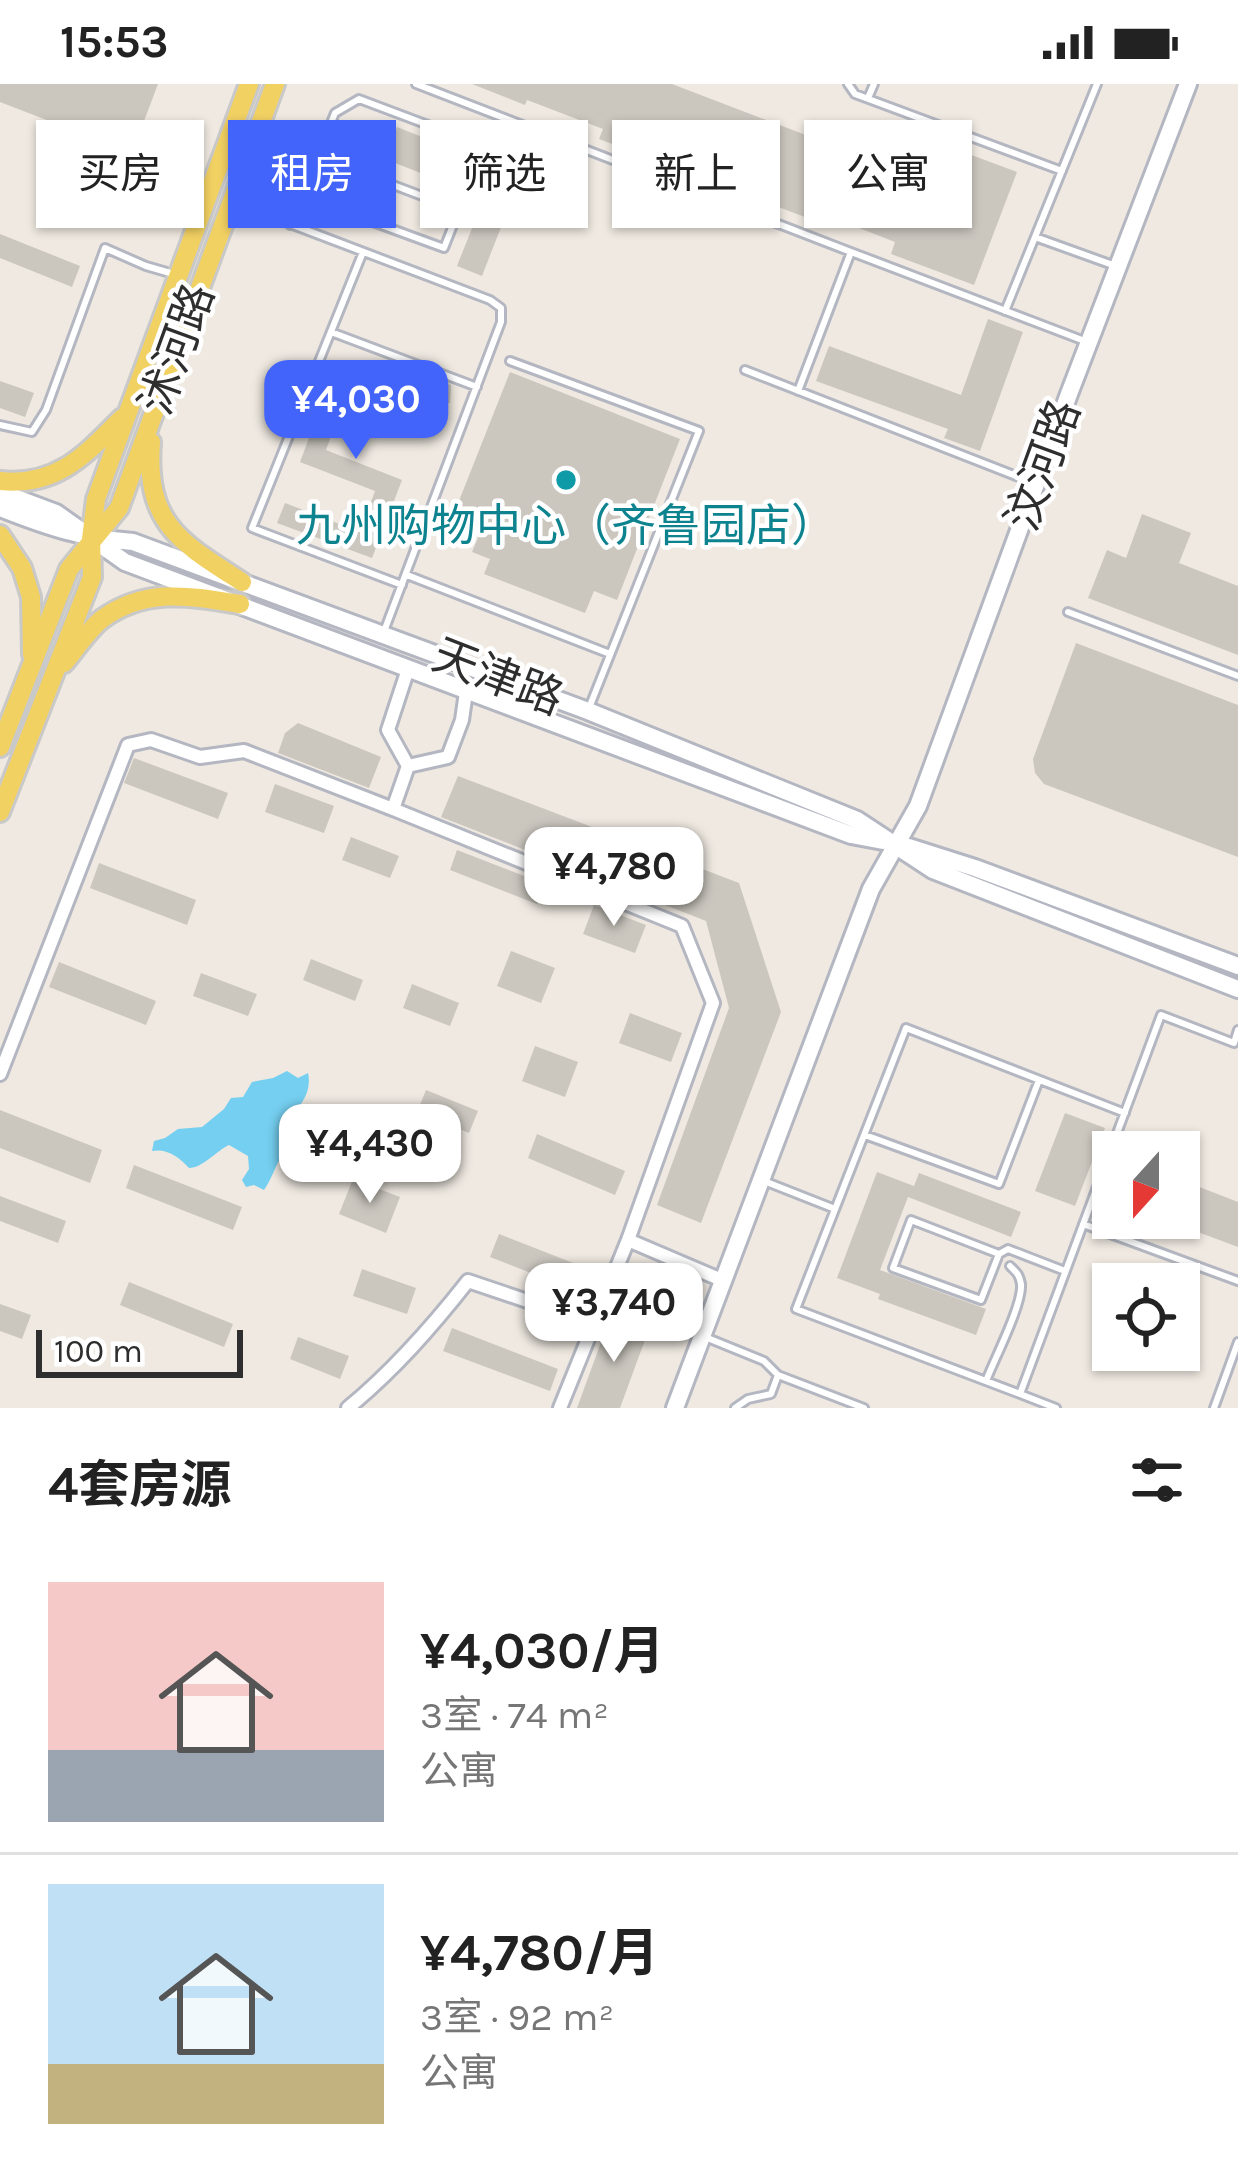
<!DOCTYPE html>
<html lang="zh">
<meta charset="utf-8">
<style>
:root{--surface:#fff;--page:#f2f2f2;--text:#222;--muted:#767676;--line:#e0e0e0;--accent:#4264fb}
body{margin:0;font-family:Karla,"Noto Sans SC",sans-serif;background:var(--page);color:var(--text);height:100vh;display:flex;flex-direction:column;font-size:45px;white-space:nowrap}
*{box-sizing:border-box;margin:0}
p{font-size:39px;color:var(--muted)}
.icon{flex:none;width:66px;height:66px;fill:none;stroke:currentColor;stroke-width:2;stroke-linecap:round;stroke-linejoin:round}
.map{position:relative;height:1324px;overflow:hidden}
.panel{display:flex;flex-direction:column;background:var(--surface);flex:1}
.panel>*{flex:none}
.top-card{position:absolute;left:36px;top:36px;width:1167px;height:108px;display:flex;gap:24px}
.needle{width:78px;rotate:201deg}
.tools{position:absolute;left:1092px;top:1047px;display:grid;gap:24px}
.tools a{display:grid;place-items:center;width:108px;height:108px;border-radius:0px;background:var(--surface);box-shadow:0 3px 9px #0004;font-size:60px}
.scale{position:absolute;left:36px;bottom:30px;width:207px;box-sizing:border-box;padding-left:12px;border:6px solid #2e2e2e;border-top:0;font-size:33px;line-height:42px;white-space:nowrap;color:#2e2e2e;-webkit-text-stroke:9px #fff;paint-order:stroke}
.price{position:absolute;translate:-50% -102px;padding:0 27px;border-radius:24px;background:#fff;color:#222;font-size:39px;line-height:78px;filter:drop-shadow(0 3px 6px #0008)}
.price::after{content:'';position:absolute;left:50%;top:72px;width:36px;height:27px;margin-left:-18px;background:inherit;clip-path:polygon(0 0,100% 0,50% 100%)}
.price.current{background:var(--accent);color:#fff}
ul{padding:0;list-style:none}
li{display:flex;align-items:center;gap:36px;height:300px;padding:0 48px}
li+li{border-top:3px solid var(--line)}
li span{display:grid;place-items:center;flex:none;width:336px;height:240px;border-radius:0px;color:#555}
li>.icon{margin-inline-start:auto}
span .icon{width:144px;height:144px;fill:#fffc;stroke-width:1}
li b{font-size:51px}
h2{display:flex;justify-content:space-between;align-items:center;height:144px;padding:0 48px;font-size:51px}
.pill{padding:0 42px;border-radius:0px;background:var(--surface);box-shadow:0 3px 9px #0004;font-size:42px;line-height:108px}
.pill.current{background:var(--accent);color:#fff}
.status{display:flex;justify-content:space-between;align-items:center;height:84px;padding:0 60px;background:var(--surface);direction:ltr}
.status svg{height:33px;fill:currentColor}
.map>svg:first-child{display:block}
.water{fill:#75cff0}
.building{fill:#cbc7bf}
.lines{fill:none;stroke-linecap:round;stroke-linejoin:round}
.lane-casing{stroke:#b4b7c1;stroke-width:12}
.street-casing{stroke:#b4b7c1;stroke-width:18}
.secondary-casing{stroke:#b4b7c1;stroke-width:22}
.primary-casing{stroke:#c9c9c9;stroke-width:24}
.lane{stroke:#fff;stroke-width:6}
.street{stroke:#fff;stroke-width:12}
.secondary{stroke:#fff;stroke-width:16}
.primary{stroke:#f2d163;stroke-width:18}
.culture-dot{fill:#0f9aa8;stroke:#fff;stroke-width:4.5}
.labels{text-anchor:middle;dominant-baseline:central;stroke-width:9;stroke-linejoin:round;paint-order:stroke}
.street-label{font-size:45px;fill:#2e2e2e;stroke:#fff}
.culture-label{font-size:45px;fill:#0d838f;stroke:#fff}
</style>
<div class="status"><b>15:53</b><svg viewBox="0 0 49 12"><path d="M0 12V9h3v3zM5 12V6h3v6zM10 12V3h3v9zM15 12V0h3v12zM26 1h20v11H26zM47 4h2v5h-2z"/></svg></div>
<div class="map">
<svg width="1238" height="1324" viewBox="0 0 1238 1324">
<rect width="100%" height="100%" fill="#efe9e1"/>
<!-- water -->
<path class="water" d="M287 987 298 994 308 989C312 1006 302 1024 287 1032L282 1048 284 1069C275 1081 273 1093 264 1106L254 1101 246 1103 242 1096 249 1085 248 1072 229 1061C216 1067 203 1084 189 1084 179 1073 167 1064 152 1067L154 1057 165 1054 178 1045 202 1043 224 1025 231 1014 243 1013 252 998 273 994Z"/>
<!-- building -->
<path class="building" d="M0 0H158L132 69 0 18Z
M472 0H672L837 63 835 68 918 100 934 57 1017 88 974 201 891 170 895 158 813 126 810 135 599 55 603 45 527 16 525 21Z
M397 43 521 92 482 192 457 182 484 114 385 75Z
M0 150 80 182 72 203 0 174Z
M988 235 1023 248 980 367 944 354 948 345 816 297 829 262 961 311Z
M510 288 680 355 617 516 594 507 585 529 484 490 490 475 472 468 480 449 451 437Z
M0 297 34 309 25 333 0 324Z
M442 298 451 301 450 319 343 320 326 366 402 396 372 474 277 439 285 419 360 448 375 407 300 378 329 300Z
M1142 430 1191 449 1179 479 1238 502V571L1088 514 1107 466 1126 474Z
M1076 559 1238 621V773L1044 700 1035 689 1033 675Z
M298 639 381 673 369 704 278 669 285 649Z
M134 674 228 709 218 735 124 699Z
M458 692 739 799 781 928 701 1139 657 1121 729 924 706 837 441 733Z
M275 700 334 722 324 749 265 728Z
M351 753 399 772 390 794 342 776Z
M457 766 545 800 537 820 450 786Z
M99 779 196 816 187 841 90 804Z
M594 821 646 841 635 869 583 850Z
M511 867 555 884 541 919 497 902Z
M311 875 363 896 355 917 303 896Z
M59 878 156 917 146 941 49 903Z
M201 889 257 910 248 932 193 912Z
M412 900 459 919 450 942 403 924Z
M630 929 682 949 671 978 619 959Z
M535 962 578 978 565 1013 522 997Z
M426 1006 478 1027 469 1049 417 1028Z
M0 1026 102 1066 90 1099 0 1064Z
M1065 1029 1105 1044 1075 1122 1035 1107Z
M537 1050 625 1087 615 1111 528 1074Z
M134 1081 242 1123 233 1146 126 1104Z
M877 1088 914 1102 919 1089 1021 1128 1011 1153 908 1113 880 1186 986 1225 976 1251 878 1215 880 1210 837 1194Z
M353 1095 400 1113 386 1149 339 1130Z
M1179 1095 1238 1118V1163L1179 1141Z
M0 1112 66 1137 58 1159 0 1137Z
M499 1150 591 1186 582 1209 490 1173Z
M362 1185 416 1204 407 1230 353 1212Z
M129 1198 233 1240 224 1263 120 1221Z
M0 1220 31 1231 22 1255 0 1247Z
M611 1231 649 1245 620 1324H577Z
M452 1244 558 1285 550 1307 443 1267Z
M298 1253 349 1272 340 1295 290 1275Z"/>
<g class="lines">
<!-- lane casing -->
<g class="lane-casing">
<path id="lane" d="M416 0 851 168
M848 0 855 10 1062 87
M868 14 874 0
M302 112 444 164 459 126 380 96 364 135
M235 119 490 216 501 224V238L383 550
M290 141 335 29 359 15 537 82 549 51
M1035 153 1110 180
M363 168 252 444 402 501
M1005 227 1097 0
M331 248 477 303
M510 277 699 347 589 624
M745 286 1029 397
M798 307 851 168 1082 256
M0 341 32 348 46 326 105 164 146 182 177 191
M407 491 610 570
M1068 528 1238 592
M865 1051 999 1100 1039 996
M769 1099 835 1125
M1083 1140 1238 1197
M999 1170 981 1216 893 1184 911 1136 999 1170 1008 1165 1065 1187
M710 1255 764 1277 778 1291 864 1324
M986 1297C994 1276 1023 1220 1021 1200 1019 1190 1017 1189 1010 1182
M1020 1310 796 1225 906 944 1125 1029
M735 1324 748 1315 771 1310 778 1291
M1056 1324 1020 1310 1161 931 1234 959 1238 946
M1214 1324 1238 1258"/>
</g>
<!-- street casing -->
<g class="street-casing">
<path id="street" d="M408 585 388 646 408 682
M466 608 462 636 448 673 408 682 393 725 682 842 713 919 628 1156 724 1197
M0 990 128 661 151 656 200 673 244 667 393 725
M348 1324C394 1286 431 1244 468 1197L548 1224 592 1243
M560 1324 628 1156"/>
</g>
<!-- secondary casing -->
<g class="secondary-casing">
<path id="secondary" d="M0 408 56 429 125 478 851 751 883 757
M0 424C48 443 81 454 133 458L588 627 857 736 933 786 1238 905
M909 763 975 784 1238 882
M675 1324 871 805 918 722 1069 310 1188 0"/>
</g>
<!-- primary casing -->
<g class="primary-casing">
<path id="primary" d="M151 358C145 440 180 458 242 498
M0 397C57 403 85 371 122 334
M0 451 22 484 31 513 32 570
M64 579C76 565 88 546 102 535 146 503 191 512 240 520
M0 663 69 485 119 424 275 0
M0 728 92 493 91 455 96 415 249 0"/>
</g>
<!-- lane -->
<use href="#lane" class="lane"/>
<!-- street -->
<use href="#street" class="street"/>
<!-- secondary -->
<use href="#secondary" class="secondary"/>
<!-- primary -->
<use href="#primary" class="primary"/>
</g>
<!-- markers -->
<circle class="culture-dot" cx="566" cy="396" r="12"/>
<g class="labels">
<!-- street labels -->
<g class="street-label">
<text transform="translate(177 265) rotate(-70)">沭河路</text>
<text transform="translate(1043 381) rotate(-70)">汶河路</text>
<text transform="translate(498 593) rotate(21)">天津路</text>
</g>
<!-- culture labels -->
<g class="culture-label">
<text x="566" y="442">九州购物中心（齐鲁园店）</text>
</g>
</g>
</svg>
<div class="tools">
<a><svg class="needle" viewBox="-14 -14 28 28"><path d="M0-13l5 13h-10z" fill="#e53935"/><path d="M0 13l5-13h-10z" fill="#767676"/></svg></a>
<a><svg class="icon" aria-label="locate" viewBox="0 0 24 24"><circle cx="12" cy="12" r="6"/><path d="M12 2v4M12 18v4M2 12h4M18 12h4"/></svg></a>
</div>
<div class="scale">100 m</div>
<b class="price current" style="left:356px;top:378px">¥4,030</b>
<b class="price" style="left:614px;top:845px">¥4,780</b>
<b class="price" style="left:370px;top:1122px">¥4,430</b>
<b class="price" style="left:614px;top:1281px">¥3,740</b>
<div class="top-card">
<a class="pill">买房</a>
<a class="pill current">租房</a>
<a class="pill">筛选</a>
<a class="pill">新上</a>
<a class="pill">公寓</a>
</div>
</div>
<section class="panel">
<h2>4套房源<svg class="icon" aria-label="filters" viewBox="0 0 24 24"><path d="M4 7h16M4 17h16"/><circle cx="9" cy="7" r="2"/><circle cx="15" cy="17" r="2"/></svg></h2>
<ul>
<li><span style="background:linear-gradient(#f6c9c9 70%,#9aa5b1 0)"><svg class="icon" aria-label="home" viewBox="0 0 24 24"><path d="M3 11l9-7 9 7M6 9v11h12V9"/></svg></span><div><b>¥4,030/月</b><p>3室 · 74 m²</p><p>公寓</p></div></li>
<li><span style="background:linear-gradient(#bfe0f5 75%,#c2b280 0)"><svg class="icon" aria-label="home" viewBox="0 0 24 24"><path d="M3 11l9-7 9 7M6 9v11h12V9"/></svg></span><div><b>¥4,780/月</b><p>3室 · 92 m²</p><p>公寓</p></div></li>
</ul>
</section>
